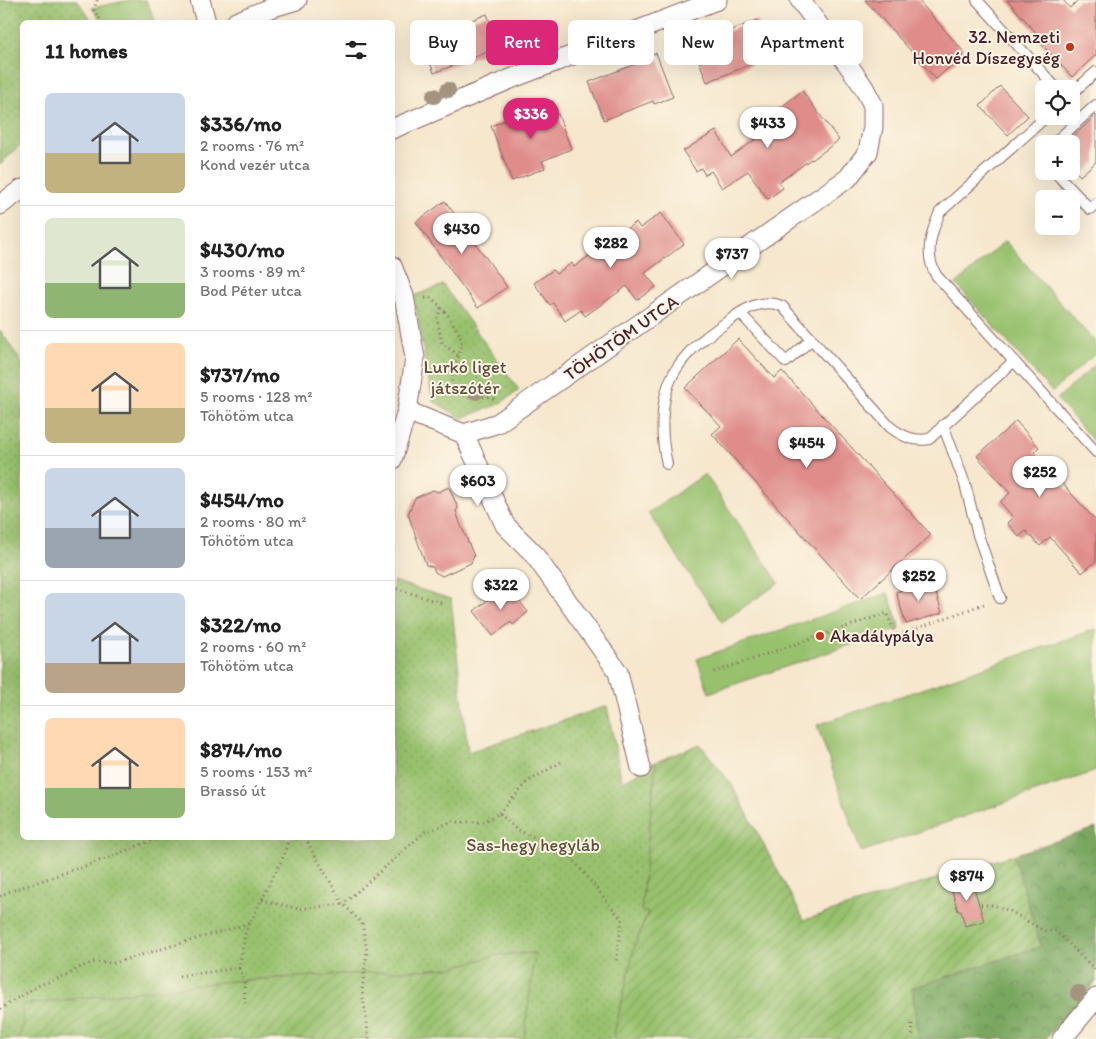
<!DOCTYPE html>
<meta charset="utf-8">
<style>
:root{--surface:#fff;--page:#f6f6f6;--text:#222;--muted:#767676;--line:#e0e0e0;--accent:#db2777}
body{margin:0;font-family:Itim,sans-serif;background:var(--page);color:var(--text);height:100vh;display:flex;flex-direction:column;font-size:19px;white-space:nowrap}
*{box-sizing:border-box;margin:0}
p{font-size:16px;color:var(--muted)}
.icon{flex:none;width:28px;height:28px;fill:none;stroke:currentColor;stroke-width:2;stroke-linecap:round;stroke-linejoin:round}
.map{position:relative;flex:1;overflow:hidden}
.panel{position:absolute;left:20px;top:20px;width:375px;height:820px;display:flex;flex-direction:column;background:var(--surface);border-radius:8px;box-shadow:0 5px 20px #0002}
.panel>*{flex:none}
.guide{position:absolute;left:410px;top:20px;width:475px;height:45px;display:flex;gap:10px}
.tools{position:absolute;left:1035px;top:80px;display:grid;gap:10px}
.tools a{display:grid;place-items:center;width:45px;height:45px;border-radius:8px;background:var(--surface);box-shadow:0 5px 20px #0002;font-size:25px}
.price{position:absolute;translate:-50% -42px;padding:0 11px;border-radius:18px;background:#fff;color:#222;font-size:16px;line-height:32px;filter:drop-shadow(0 1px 2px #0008)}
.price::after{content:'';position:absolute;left:50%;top:30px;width:15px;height:11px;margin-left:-8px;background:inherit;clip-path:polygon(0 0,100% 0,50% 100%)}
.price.active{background:var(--accent);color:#fff}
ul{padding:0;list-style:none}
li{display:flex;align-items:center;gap:15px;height:125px;padding:0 25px}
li+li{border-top:1px solid var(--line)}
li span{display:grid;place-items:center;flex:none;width:140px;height:100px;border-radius:8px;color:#555}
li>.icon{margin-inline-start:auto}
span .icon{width:60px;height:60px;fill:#fffc;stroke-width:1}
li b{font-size:21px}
h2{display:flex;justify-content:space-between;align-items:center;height:60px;padding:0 25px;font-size:21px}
.tag{padding:0 18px;border-radius:8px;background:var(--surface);box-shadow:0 5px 20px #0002;font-size:18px;line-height:45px}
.tag.active{background:var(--accent);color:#fff}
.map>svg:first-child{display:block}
.grass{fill:#98c16e;stroke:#71704c}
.forest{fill:url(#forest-crowns);stroke:#626346}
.park{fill:url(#park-dots);stroke:#71704c}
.garden{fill:url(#garden-furrows);stroke:#71704c}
.building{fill:#df8c8a}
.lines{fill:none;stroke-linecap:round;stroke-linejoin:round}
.lane-casing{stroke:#866564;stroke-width:12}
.street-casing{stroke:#866564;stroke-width:21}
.path{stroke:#866564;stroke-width:3;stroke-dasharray:1 4;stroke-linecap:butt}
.lane{stroke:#fff;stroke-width:10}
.street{stroke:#fff;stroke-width:19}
.tree{fill:#a4947f}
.poi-dot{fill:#c8321e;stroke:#fcf5e5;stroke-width:2}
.labels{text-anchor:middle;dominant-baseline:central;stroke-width:4;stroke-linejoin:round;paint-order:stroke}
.poi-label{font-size:18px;fill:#4a1f2b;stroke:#fcf5e5;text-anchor:end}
.street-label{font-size:18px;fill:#4a1f2b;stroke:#fcf5e5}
.park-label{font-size:18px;fill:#61503f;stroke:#fcf5e5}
</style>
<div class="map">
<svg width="1096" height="1039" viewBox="0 0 1096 1039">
<defs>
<pattern id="forest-crowns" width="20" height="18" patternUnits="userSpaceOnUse" patternTransform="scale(1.25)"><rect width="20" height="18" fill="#7aa761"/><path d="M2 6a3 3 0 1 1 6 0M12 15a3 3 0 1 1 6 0" fill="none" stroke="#668750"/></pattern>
<pattern id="park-dots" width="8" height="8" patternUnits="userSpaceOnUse" patternTransform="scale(1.25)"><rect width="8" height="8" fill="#98c16e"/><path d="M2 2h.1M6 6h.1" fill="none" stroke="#84a55f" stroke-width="1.8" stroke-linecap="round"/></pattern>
<pattern id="garden-furrows" width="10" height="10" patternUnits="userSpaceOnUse" patternTransform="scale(1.25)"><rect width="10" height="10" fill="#98c16e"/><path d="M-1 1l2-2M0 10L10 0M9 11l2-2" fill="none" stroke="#84a55f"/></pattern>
</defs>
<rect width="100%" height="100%" fill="#fcf5e5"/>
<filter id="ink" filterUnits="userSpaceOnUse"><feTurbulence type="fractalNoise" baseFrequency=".02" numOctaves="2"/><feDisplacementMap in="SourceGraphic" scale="10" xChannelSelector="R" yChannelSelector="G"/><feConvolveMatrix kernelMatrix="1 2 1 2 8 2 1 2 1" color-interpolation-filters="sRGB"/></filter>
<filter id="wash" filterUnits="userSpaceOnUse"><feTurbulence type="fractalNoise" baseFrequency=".0096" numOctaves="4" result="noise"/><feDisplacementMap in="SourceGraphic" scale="20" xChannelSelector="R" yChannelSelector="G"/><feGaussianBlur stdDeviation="1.12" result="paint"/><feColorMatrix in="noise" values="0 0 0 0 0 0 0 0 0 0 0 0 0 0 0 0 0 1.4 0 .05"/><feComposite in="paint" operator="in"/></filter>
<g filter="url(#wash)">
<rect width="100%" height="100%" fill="#f6e7cd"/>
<!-- grass -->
<path class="grass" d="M130 0H146L156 22H102L92 8Z
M1005 241 1096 343V353L1052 392 956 284Z
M1096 364V444L1057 399Z
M705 474 779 583 722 622 648 513Z
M888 593 900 628 709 693 697 659Z
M1096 629V771L861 852 817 725Z"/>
<!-- forest -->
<path class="forest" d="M1096 828V982L1045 1039H918L912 988 1041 946 1013 855Z"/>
<!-- park -->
<path class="park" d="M0 0H77L93 22H22V143L0 165Z
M443 285 519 390 498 405 462 418 433 401 427 372 414 296Z
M0 330 22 363V838H392L393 581 451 599 468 752 607 706 622 782 656 762 641 910 648 912 635 945 613 1039H524L534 953 497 955 450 968 231 981 23 1005V1027L18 1039H0Z"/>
<!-- garden -->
<path class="garden" d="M700 744 732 785 804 920 1013 855 1041 946 912 988 918 1039H613L635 945 648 913 641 910 656 762Z
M535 953 524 1039H18L23 1027 22 1005 231 981 450 968 497 955Z"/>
<g id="blocks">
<!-- building -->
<path class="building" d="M865 0H918L965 53 936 79Z
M1007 0H1063L1070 8 1078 0H1096V55L1072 77 1036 38 1039 36Z
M487 14 500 47 434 73 422 40Z
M757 20 772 56 707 82 693 45Z
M656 53 673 97 654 104 653 101 604 120 589 82 638 63 637 60Z
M1000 86 1028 116 1008 135 980 106Z
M802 91 839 140 812 160 811 159 779 182 783 188 768 199 748 171 722 188 711 171 705 175 701 168 696 171 683 151 716 131 731 157 782 120 776 111Z
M553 101 571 149 542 161 545 168 512 181 491 126Z
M1096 115V162L1080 176 1071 166V138Z
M445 201 507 287 478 308 416 222Z
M661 213 684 244 645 273 656 287 637 300 627 286 585 316 581 310 565 321 553 303 550 305 534 283 553 270 556 274 572 263 574 267 636 222 640 228Z
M738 339 774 378 782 371 931 535 860 599 712 434 721 426 685 388Z
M1016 421 1039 447 1034 452 1096 521V561L1082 573 1050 537 1040 546 1026 531 1019 537 1007 523 1013 517 1000 502 1010 493 977 456Z
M449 487 458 508 456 511 460 523 474 556 471 563 442 576 435 572 433 567 426 565 408 514 415 498 433 490 438 492Z
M932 580 942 613 906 624 896 592Z
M507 585 528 612 513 625 511 622 493 636 474 611Z
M971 878 984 921 965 926 961 911H958L950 884Z"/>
</g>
</g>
<g filter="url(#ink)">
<use href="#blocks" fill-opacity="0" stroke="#866564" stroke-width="1"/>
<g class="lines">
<!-- lane casing -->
<g class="lane-casing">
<path id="lane" d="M977 0 1057 89
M1071 94 1096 72
M1047 116 940 212C931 233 924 254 936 275L1096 452
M1053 144 1096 105
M1054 171 1090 209 1096 203
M740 313 786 362 812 339
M943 425 965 484 978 535 1000 598
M667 464C660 433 659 392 679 365 692 346 711 333 730 320 746 308 763 298 782 306L890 427C902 436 914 442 929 439L1014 361"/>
</g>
<!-- street casing -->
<g class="street-casing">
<path id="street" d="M200 0 206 22
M236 22 270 8 297 0
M392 129 513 78 717 0
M0 205 22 189
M392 266 404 296 415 358 407 411 392 460
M407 411 464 434 498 423 848 178 868 152 873 127V105L863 86 846 62 800 0
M464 434 505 525 533 553 618 672 641 768
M1062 1039 1096 998"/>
</g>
<!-- path -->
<path class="path" d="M97 0 94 10 102 22
M425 298C429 298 429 297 432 299 440 303 460 331 461 340 464 356 442 378 458 392 469 402 479 395 491 397L494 400
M441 308 437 319 442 343 459 356
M392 587 441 603
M714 672 887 613 896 636 984 604
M499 813 529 781 561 762
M305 838 343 904 425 832 451 822H484L499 813 516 829 567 852 622 920 616 964
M0 896 11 891 108 858 157 838
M262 900 299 909 343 904 362 923 367 951 362 990 369 1039
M981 905H993L1010 911 1044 931H1056L1096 971
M239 968 244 980 245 1003
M179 976 239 968 245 934 249 924
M0 1009 37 986 69 975 78 968 94 962 114 963 250 923 284 855 289 838
M912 1024 913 1039"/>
<!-- lane -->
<use href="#lane" class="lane"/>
<!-- street -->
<use href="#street" class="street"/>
</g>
<!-- trees -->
<g class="tree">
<circle cx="448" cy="90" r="8"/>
<circle cx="434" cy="96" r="8"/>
<circle cx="476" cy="392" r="8"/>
<circle cx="1078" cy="993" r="8"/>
</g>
</g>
<!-- markers -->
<g class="poi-dot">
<circle cx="1070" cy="47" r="5"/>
<circle cx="820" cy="636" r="5"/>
</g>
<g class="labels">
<!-- poi labels -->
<g class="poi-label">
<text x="1060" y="37">32. Nemzeti<tspan x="1060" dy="21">Honvéd Díszegység</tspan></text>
<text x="830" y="636" text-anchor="start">Akadálypálya</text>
</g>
<!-- street labels -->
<g class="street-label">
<text transform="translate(621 338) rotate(-35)">TÖHÖTÖM UTCA</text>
</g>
<!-- park labels -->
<g class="park-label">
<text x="465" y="367">Lurkó liget<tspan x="465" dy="21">játszótér</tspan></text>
<text x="533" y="845">Sas-hegy hegyláb</text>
</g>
</g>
</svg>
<div class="tools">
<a><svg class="icon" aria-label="locate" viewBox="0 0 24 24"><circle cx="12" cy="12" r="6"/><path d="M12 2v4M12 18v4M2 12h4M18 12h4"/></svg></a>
<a>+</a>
<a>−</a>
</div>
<b class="price active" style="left:531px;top:140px">$336</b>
<b class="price" style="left:768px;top:149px">$433</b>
<b class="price" style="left:462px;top:255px">$430</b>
<b class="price" style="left:611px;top:269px">$282</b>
<b class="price" style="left:732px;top:280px">$737</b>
<b class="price" style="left:807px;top:469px">$454</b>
<b class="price" style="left:1040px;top:498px">$252</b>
<b class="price" style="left:478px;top:507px">$603</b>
<b class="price" style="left:919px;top:602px">$252</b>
<b class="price" style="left:501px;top:611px">$322</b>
<b class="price" style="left:967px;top:902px">$874</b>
<div class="guide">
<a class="tag">Buy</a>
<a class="tag active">Rent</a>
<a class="tag">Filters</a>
<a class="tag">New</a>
<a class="tag">Apartment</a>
</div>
<section class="panel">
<h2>11 homes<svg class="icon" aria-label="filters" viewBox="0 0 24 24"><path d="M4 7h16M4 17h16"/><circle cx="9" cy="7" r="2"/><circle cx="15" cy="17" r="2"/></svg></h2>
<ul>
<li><span style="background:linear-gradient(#c9d6e8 60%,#c2b280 0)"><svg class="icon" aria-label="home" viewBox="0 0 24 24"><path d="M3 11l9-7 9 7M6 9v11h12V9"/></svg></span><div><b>$336/mo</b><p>2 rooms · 76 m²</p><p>Kond vezér utca</p></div></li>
<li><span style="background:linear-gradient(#dfe7d0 65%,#8fb573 0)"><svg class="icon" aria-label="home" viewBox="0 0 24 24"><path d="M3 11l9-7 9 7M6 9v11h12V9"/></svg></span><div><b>$430/mo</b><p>3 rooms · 89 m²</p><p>Bod Péter utca</p></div></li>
<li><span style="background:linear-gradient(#ffd9b3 65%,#c2b280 0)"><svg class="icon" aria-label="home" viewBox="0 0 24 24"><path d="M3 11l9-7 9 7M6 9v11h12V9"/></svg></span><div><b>$737/mo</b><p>5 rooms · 128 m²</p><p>Töhötöm utca</p></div></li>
<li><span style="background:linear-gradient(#c9d6e8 60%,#9aa5b1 0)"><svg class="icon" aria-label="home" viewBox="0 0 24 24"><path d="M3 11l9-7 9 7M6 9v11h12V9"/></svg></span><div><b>$454/mo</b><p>2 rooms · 80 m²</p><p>Töhötöm utca</p></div></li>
<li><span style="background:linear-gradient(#c9d6e8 70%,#b9a48a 0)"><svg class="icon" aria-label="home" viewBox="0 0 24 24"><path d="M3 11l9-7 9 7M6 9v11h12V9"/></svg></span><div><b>$322/mo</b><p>2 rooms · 60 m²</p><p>Töhötöm utca</p></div></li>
<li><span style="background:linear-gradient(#ffd9b3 70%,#8fb573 0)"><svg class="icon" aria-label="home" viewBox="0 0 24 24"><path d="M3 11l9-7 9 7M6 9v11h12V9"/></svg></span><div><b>$874/mo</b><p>5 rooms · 153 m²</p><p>Brassó út</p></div></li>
</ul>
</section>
</div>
